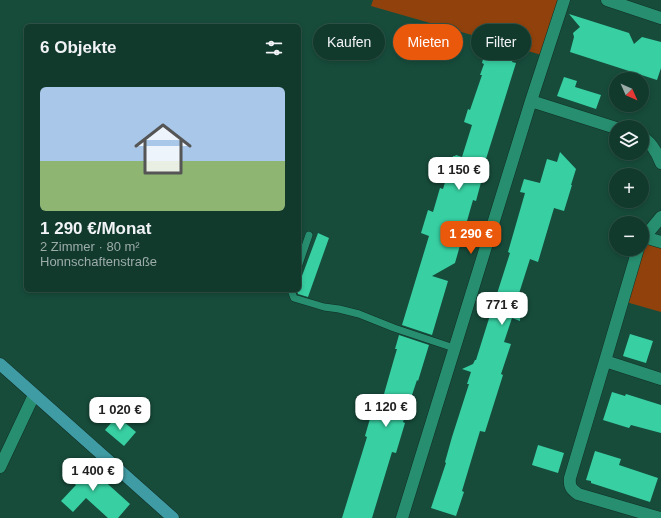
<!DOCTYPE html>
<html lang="de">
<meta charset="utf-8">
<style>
:root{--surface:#11392c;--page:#1e4438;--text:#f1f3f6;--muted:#9caca9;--line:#305348;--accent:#ea580c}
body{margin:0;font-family:Helvetica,sans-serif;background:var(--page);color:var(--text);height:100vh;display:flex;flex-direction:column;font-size:15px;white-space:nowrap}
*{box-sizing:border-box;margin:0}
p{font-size:13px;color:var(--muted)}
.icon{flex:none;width:22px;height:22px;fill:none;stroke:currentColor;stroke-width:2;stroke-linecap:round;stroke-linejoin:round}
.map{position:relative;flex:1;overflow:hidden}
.sheet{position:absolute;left:24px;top:24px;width:277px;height:268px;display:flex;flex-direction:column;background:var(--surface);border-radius:6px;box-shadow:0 2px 6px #0003,0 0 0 1px var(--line)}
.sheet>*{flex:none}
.hud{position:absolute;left:313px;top:24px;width:288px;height:36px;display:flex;gap:8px}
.needle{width:26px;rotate:135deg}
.fabs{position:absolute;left:609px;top:72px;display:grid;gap:8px}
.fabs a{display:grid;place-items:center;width:40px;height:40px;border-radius:50%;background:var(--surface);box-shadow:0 2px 6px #0003,0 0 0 1px var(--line);font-size:20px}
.price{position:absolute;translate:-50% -34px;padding:0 9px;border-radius:8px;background:#fff;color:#222;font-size:13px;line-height:26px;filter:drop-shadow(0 1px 2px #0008)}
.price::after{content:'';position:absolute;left:50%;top:24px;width:12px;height:9px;margin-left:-6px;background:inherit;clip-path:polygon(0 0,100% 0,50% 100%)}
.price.current{background:var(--accent);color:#fff}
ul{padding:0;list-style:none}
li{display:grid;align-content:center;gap:8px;height:212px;padding:0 16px}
li span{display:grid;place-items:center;height:124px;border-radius:6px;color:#555}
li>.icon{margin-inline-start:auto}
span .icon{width:72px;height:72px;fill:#fffc;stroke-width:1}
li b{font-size:17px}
h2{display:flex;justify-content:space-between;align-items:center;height:48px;padding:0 16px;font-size:17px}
.tag{padding:0 14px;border-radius:18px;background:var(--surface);box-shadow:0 2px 6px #0003,0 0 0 1px var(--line);font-size:14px;line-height:36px}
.tag.current{background:var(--accent);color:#fff}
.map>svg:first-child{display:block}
.green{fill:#91420c}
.building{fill:#38d0a3}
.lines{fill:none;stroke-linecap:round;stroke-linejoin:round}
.lane-casing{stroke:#0f2e24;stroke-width:8}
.street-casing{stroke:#0f2e24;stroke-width:13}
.primary-casing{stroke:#0f2e24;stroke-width:13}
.lane{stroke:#278f6f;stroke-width:7}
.street{stroke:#278f6f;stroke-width:12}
.primary{stroke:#409ca4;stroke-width:12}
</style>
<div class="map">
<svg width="661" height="518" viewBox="0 0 661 518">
<rect width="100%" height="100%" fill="#174c3b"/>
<!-- green -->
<path class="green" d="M373 0H563L545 56 371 6Z
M645 240 661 246V312L626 302Z"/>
<!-- building -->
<path class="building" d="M569 14 629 33 634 44 642 37 661 42V68L657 80 570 52 574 37 573 33 580 27Z
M503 44 516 48 512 62 516 63 481 175H483L476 201 473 200 455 263 432 276 448 281 432 335 402 325 429 236 421 233 428 210 433 212 440 188 443 189 453 156H455L456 155 462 157 472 125 464 122 468 109 470 110 482 75H480L484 64 482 63 486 47 502 52Z
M564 77 577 81 575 87 601 95 596 109 557 96Z
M560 152 576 169 571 185H572L564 211 554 208 538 262 530 259 515 306 521 308 520 321 512 318 504 342 511 344 501 374 503 375 485 432 480 431 462 491 464 492 456 516 431 508 446 463 445 462 452 437 469 384H467L471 372 462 369 473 364 475 360H476L491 312 490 311 493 300H495L510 253 508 252 525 193 520 192 524 179 540 183 547 159 557 162Z
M318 233 329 238 308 297 298 294 297 291 299 290V284Z
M630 334 653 341 646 363 623 356Z
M399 335 429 345 418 381 417 380 403 422 405 423 396 453 392 452 372 518H342L367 437 365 436 369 422 377 398 381 399 382 394H384L394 359 397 349H395Z
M612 392 625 396 626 394 661 405V433L631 425 629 428 603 420Z
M117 416 136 432 124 446 105 430Z
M538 445 564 453 558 473 532 465Z
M595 451 621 459 619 465 658 478 650 502 591 483V481L586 480Z
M80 459 130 504 118 518H108L86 498 73 512 61 501 76 485 65 476Z"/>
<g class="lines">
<!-- lane casing -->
<g class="lane-casing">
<path id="lane" d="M299 264 309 235
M291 290 294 298 324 307 339 309 359 314 394 328 454 348"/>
</g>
<!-- street casing -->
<g class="street-casing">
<path id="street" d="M607 0 661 18
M531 101 616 128
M642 137C652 143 657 152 661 163
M644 237 661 242
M642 240 661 217
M638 249 605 361 570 478C569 486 571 489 578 494L660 518
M605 361 661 379
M0 467 34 395
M402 518 531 101 564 0"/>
</g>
<!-- primary casing -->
<g class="primary-casing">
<path id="primary" d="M0 364 173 518"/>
</g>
<!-- lane -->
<use href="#lane" class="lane"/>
<!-- street -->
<use href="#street" class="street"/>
<!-- primary -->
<use href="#primary" class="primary"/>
</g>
</svg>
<div class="fabs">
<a><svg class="needle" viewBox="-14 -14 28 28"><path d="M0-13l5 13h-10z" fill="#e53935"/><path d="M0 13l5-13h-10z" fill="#9caca9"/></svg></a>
<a><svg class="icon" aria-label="layers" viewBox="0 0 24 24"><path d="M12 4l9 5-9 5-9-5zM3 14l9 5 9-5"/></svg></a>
<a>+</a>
<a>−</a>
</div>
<b class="price" style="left:459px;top:191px">1 150 €</b>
<b class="price current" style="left:471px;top:255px">1 290 €</b>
<b class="price" style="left:502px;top:326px">771 €</b>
<b class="price" style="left:386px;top:428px">1 120 €</b>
<b class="price" style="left:120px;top:431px">1 020 €</b>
<b class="price" style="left:93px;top:492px">1 400 €</b>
<div class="hud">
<a class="tag">Kaufen</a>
<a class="tag current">Mieten</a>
<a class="tag">Filter</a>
</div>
<section class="sheet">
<h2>6 Objekte<svg class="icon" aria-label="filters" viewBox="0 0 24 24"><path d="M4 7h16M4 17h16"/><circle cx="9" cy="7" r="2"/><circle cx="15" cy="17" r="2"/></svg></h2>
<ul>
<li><span style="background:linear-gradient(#a9c7e8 60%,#8fb573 0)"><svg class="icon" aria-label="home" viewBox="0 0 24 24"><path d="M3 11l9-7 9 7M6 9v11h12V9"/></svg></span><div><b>1 290 €/Monat</b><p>2 Zimmer · 80 m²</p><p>Honnschaftenstraße</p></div></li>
</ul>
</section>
</div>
